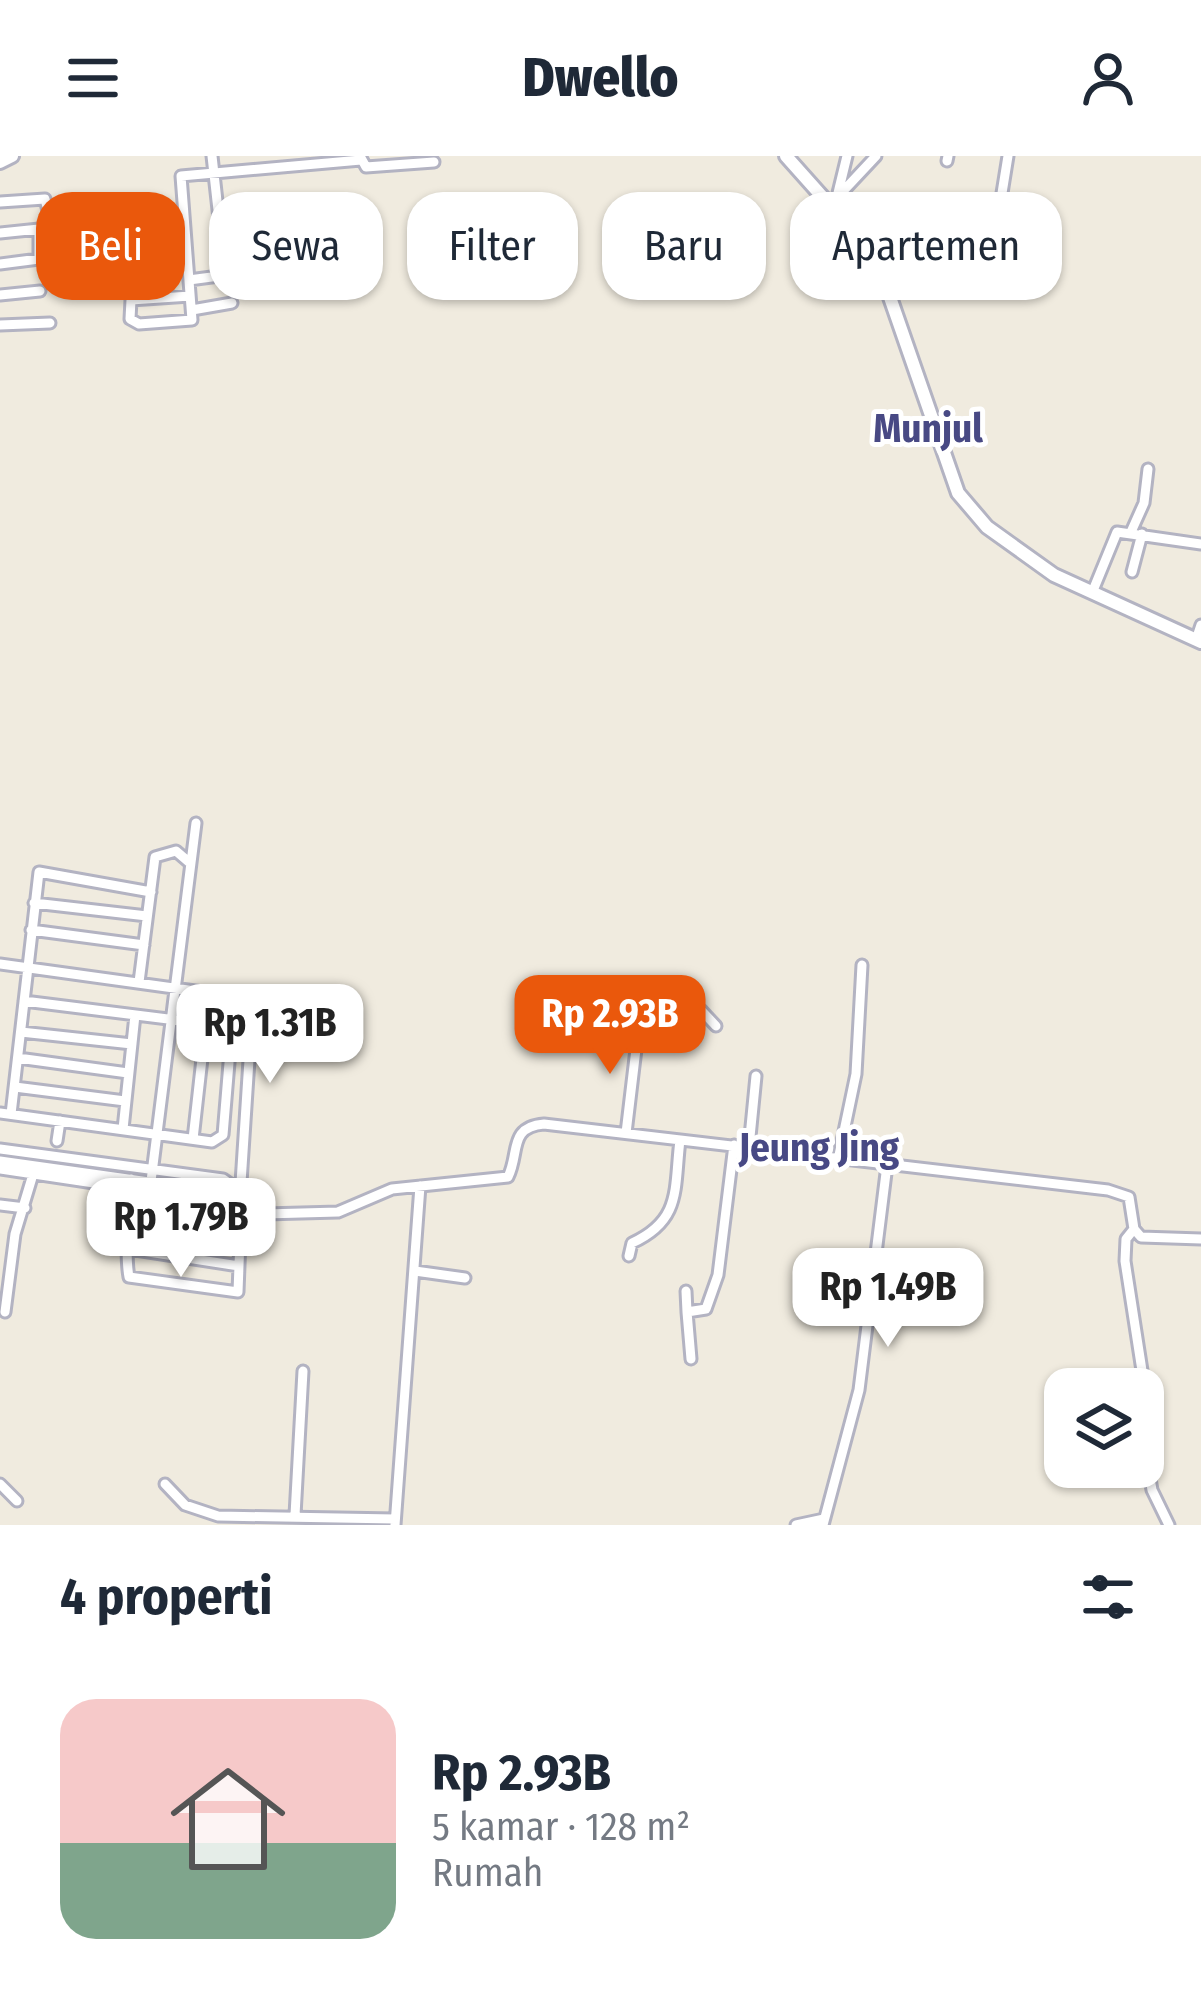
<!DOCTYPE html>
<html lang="id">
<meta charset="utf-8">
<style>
:root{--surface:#fff;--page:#f2f2f3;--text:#1f2937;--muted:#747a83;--accent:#ea580c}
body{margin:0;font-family:"Fira Sans Condensed",sans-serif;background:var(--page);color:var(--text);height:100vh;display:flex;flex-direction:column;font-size:45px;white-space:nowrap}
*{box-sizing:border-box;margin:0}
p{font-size:39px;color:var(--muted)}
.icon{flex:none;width:66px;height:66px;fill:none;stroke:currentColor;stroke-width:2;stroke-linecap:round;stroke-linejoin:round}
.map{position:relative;height:1369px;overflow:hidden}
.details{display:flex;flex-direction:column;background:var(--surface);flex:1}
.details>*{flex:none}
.hud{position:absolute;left:36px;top:36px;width:1131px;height:108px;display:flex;gap:24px}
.fabs{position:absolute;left:1044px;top:1212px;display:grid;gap:24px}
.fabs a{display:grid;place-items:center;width:120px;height:120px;border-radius:24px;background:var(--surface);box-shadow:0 3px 9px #0004;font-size:60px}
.price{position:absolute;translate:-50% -102px;padding:0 27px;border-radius:24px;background:#fff;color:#222;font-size:39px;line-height:78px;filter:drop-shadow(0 3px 6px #0008)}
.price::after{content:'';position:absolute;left:50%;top:72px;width:36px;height:27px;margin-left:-18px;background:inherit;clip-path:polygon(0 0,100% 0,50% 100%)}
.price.on{background:var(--accent);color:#fff}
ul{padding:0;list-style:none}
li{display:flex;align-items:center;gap:36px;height:300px;padding:0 60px}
li span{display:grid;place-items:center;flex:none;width:336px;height:240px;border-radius:36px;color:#555}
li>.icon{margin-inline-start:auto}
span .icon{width:144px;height:144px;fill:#fffc;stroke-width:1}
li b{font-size:51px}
h2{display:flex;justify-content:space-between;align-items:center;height:144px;padding:0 60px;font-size:51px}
.chip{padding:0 42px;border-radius:36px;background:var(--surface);box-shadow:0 3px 9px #0004;font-size:42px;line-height:108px}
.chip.on{background:var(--accent);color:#fff}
header{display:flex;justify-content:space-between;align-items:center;height:156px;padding:0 60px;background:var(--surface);font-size:54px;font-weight:800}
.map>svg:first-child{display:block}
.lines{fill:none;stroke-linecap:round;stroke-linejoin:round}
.street-casing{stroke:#b3b3c2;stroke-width:15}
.secondary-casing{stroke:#b3b3c2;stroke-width:18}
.street{stroke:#fff;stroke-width:9}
.secondary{stroke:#fff;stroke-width:12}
.labels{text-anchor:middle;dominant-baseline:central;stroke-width:10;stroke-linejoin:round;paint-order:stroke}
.quarter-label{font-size:39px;font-weight:bold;fill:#484984;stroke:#fff}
</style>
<header><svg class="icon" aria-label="menu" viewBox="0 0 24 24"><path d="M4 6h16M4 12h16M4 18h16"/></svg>Dwello<svg class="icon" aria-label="person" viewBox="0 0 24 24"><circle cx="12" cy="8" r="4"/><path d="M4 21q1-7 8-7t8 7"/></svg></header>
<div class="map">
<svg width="1201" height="1369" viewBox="0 0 1201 1369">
<rect width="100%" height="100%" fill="#f0ebdf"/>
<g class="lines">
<!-- street casing -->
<g class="street-casing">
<path id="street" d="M212 0 222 90
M360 0 366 11 434 6
M947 5 948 0
M837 41 847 0
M0 46 45 43 51 67 39 73V103L0 108
M832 47 876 0
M960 49 962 88
M0 77 39 73
M876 101 986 85 997 68 1008 0
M189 124 219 120
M0 139 40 135
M190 140 131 144 130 163 139 168 192 164 181 20 361 4
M192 154 232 147
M0 169 50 167
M1131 376 1144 347 1148 313
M1132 416 1142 378
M1092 437 1117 376 1201 388
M1196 484 1201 469
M34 747 147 760
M31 774 144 789
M0 808 253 843 240 1042
M139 826 155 701 176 695 190 707
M21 876 132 888
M18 902 128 917
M15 931 125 945
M0 957 212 986 223 979 232 871 24 845
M11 958 39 716 151 736
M123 973 135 859
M626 977 639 868 650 865 660 850 701 854 716 870
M193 983 206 867
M57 985 60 965
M749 991 756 920
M0 993 223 1023 240 1035
M838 1004 856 918 862 809
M0 1005 227 1037 265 1058 338 1056 392 1033 508 1021C520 997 508 971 544 968L1108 1034 1129 1041 1134 1073 1141 1081 1201 1083
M0 1013 187 1041 236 1060
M151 1025 196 667
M0 1049 25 1052
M127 1066 240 1083 238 1136 129 1121C125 1100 128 1046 131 1023
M1134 1073 1126 1083 1125 1105 1143 1221V1283L1152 1334 1169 1369
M262 1087 265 1058
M129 1093 239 1110
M629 1100 632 1087C682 1064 674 1033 680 984
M415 1115 465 1122
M686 1135 687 1156
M5 1156 15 1078 34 1015
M691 1203 687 1156 706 1153 718 1119 734 989
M0 1328 17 1345
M165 1328 185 1349 218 1360 395 1363
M295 1359 303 1215
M395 1369 420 1030
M796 1369 824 1363
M823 1369 859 1234 887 1009"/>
</g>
<!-- secondary casing -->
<g class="secondary-casing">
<path id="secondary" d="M786 0 876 101 958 337 987 371 1054 419 1201 486
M0 6 12 0"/>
</g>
<!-- street -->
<use href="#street" class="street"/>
<!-- secondary -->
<use href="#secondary" class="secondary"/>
</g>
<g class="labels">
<!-- quarter labels -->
<g class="quarter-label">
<text x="928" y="273">Munjul</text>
<text x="819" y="992">Jeung Jing</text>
</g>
</g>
</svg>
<div class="fabs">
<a><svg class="icon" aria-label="layers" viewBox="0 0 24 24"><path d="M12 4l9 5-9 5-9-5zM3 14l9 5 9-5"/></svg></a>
</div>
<b class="price on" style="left:610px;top:921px">Rp 2.93B</b>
<b class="price" style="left:270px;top:930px">Rp 1.31B</b>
<b class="price" style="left:181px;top:1124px">Rp 1.79B</b>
<b class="price" style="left:888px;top:1194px">Rp 1.49B</b>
<div class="hud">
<a class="chip on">Beli</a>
<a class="chip">Sewa</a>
<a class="chip">Filter</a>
<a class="chip">Baru</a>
<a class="chip">Apartemen</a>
</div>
</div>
<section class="details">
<h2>4 properti<svg class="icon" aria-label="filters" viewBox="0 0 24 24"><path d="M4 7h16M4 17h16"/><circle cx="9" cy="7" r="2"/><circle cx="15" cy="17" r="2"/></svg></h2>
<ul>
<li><span style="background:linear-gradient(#f6c9c9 60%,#7fa58c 0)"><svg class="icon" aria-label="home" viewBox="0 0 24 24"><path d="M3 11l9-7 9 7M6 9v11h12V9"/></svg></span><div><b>Rp 2.93B</b><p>5 kamar · 128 m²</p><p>Rumah</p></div></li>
</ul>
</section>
